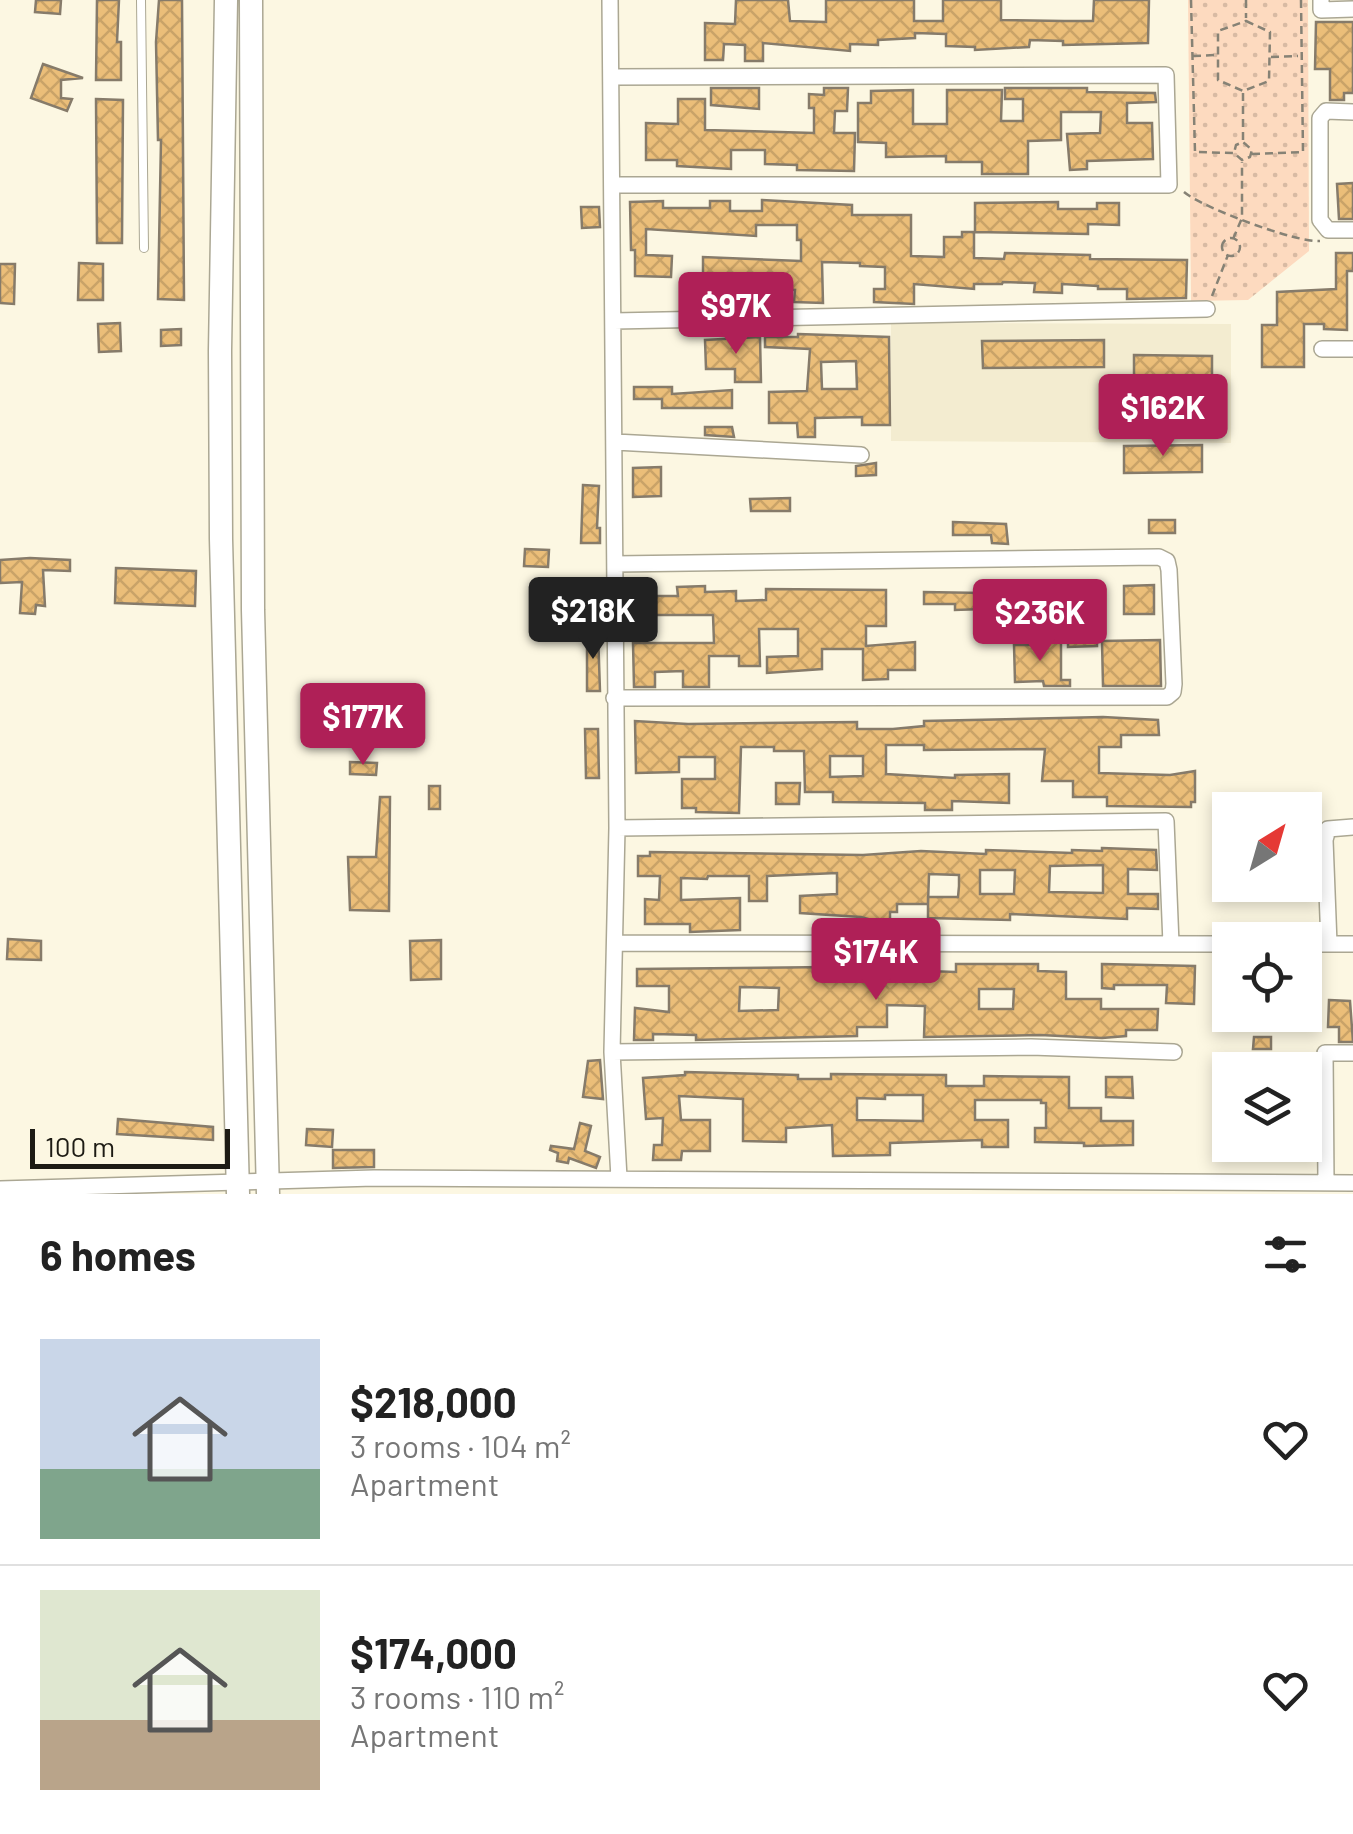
<!DOCTYPE html>
<meta charset="utf-8">
<style>
:root{--surface:#fff;--page:#f2f2f2;--text:#222;--muted:#767676;--line:#e0e0e0;--accent:#af2057}
body{margin:0;font-family:Barlow,sans-serif;background:var(--page);color:var(--text);height:100vh;display:flex;flex-direction:column;font-size:38px;white-space:nowrap}
*{box-sizing:border-box;margin:0}
p{font-size:32px;color:var(--muted)}
.icon{flex:none;width:55px;height:55px;fill:none;stroke:currentColor;stroke-width:2;stroke-linecap:round;stroke-linejoin:round}
.map{position:relative;height:1194px;overflow:hidden}
.panel{display:flex;flex-direction:column;background:var(--surface);flex:1}
.panel>*{flex:none}
.needle{width:65px;rotate:37deg}
.controls{position:absolute;left:1212px;top:792px;display:grid;gap:20px}
.controls a{display:grid;place-items:center;width:110px;height:110px;border-radius:0px;background:var(--surface);box-shadow:0 5px 15px #0003;font-size:50px}
.scale{position:absolute;left:30px;bottom:25px;width:200px;box-sizing:border-box;padding-left:10px;border:5px solid #1d1b14;border-top:0;font-size:28px;line-height:35px;white-space:nowrap;color:#1d1b14;-webkit-text-stroke:8px #fcf7e2;paint-order:stroke}
.price{position:absolute;translate:-50% -85px;padding:0 22px;border-radius:10px;background:var(--accent);color:#fff;font-size:32px;line-height:65px;filter:drop-shadow(0 2px 5px #0008)}
.price::after{content:'';position:absolute;left:50%;top:60px;width:30px;height:22px;margin-left:-15px;background:inherit;clip-path:polygon(0 0,100% 0,50% 100%)}
.price.active{background:#222;color:#fff}
ul{padding:0;list-style:none}
li{display:flex;align-items:center;gap:30px;height:250px;padding:0 40px}
li+li{border-top:2px solid var(--line)}
li span{display:grid;place-items:center;flex:none;width:280px;height:200px;border-radius:0px;color:#555}
li>.icon{margin-inline-start:auto}
span .icon{width:120px;height:120px;fill:#fffc;stroke-width:1}
li b{font-size:42px}
h2{display:flex;justify-content:space-between;align-items:center;height:120px;padding:0 40px;font-size:42px}
.map>svg:first-child{display:block}
.built{fill:#f3ecd0}
.grass{fill:url(#grass-dots)}
.building{fill:url(#building-cross-hatch);stroke:#867b6a;stroke-width:2.5;fill-rule:evenodd}
.lines{fill:none;stroke-linecap:round;stroke-linejoin:round}
.lane-casing{stroke:#aba793;stroke-width:10}
.street-casing{stroke:#aba793;stroke-width:18}
.secondary-casing{stroke:#aba793;stroke-width:25}
.path{stroke:#868275;stroke-width:2.5;stroke-dasharray:8 5;stroke-linecap:butt}
.lane{stroke:#fff;stroke-width:8}
.street{stroke:#fff;stroke-width:15}
.secondary{stroke:#fff;stroke-width:22}
</style>
<div class="map">
<svg width="1353" height="1194" viewBox="0 0 1353 1194">
<defs>
<pattern id="grass-dots" width="8" height="8" patternUnits="userSpaceOnUse" patternTransform="scale(2.5)"><rect width="8" height="8" fill="#fddabf"/><path d="M2 2h.1M6 6h.1" fill="none" stroke="#d8baa3" stroke-width="1.8" stroke-linecap="round"/></pattern>
<pattern id="building-cross-hatch" width="8" height="8" patternUnits="userSpaceOnUse" patternTransform="scale(2.5)"><rect width="8" height="8" fill="#ebbe79"/><path d="M0 0l8 8M0 8l8-8" fill="none" stroke="#c9a368"/></pattern>
</defs>
<rect width="100%" height="100%" fill="#fcf7e2"/>
<!-- built -->
<path class="built" d="M891 323 1231 324V443L891 441Z"/>
<!-- grass -->
<path class="grass" d="M1188 0H1308L1309 251 1248 300 1191 301Z"/>
<!-- building -->
<path class="building" d="M36 0H61L60 14 35 12Z
M97 0H119L117 42H121V80H96Z
M159 0H182L184 300 158 299 161 140H158L156 42Z
M736 0H788L790 21 826 22V0H914V21H943V0H1001V20L1064 21H1093L1094 0H1149L1148 43 1063 45V41L1030 40 1029 47 975 50V47L946 46V34L915 33V38L878 40V45L850 44V51L763 43V61H745V45L724 44 723 60H705V23L735 24Z
M1316 22H1353V93H1344V100H1330V69H1315Z
M43 64 83 78 61 80V98L72 99 67 111 31 98Z
M711 88H759V109L711 105Z
M824 88H848L847 111H835L834 133H855L854 171 797 170V165L765 164V150H731V169L677 166V160H646V123L678 124V99H705V130L814 133V108H809V94L824 95Z
M1005 88H1087V92L1155 93 1156 102 1127 103V123H1152L1153 159 1087 161V169L1070 170 1067 134 1100 133 1101 112H1061V140L1028 141V174H982V162H946V156L886 157V143L858 142V103H871V91L913 90V124H947V90H1002L1001 121H1023V99H1005Z
M96 99 123 100 122 243H97Z
M1353 183V219H1339L1337 184Z
M762 200 852 205V215H911V256L944 257V237H962V232H974V258L1004 259 1005 253 1090 255V259L1187 260 1186 298 1127 299V289H1098V286L1062 284V293L1034 292 1035 283 1003 282 1002 284H974V289L914 284V304L874 302V289H885V267L860 266V263L822 262 823 303 794 302 795 290 739 286V282L703 281V257L801 261V240H797V225H756V236L646 229V255L672 256 671 277 635 276V250H631L630 202 663 201V208H710V201H730V211H762Z
M1058 202V209H1097V203H1119V225L1088 224V234L975 232V203Z
M581 207H599L600 227 582 228Z
M1336 253H1353V271H1347V330L1324 329V324H1304V367H1262V325H1277V292L1336 289Z
M79 263 103 264V300H78Z
M0 264H15L14 304 0 303Z
M120 323 121 351 99 352 98 324Z
M181 329V345L161 346V330Z
M798 334 889 337 890 425H862V417L815 418V437H798L797 423H769V392L807 391 810 349 765 347V337H798ZM856 361 857 389H822L821 362Z
M760 337 761 382H735V369H706L705 340Z
M1104 340V367L983 368 982 341Z
M1134 355 1212 356V399H1191V380L1134 381Z
M634 387H672V394L732 390V408H662V399H634Z
M705 427H732L734 437 705 435Z
M1202 445V472L1124 473V446Z
M876 463V475L856 476V466Z
M661 467V496L633 497V468Z
M583 485 599 486 597 528H600V543H581Z
M790 498V511H751L750 499Z
M1149 520H1175V533H1149Z
M953 522 1006 524 1008 544 992 543 991 535H953Z
M525 549 549 550 548 567 524 566Z
M30 558 70 560V571L43 570 45 606 36 605 35 614 20 613 22 582 0 583V560Z
M116 568 196 571 195 606 115 603Z
M1154 585V614H1124V586Z
M705 586V592L736 591V601L766 600V589L886 590V626H866V646L915 642V670H888V679L863 680V649H822V669L767 673V657L798 656V629H759L760 666H739V656H709V687H683V671L655 672V687H634L633 643H714L713 615H646V596H678L677 587Z
M1037 587V625H1005V641H985L984 609 955 610V604H924V592L984 593V588Z
M588 589H600V611H588Z
M1068 629H1097V646L1068 647Z
M587 632H598L600 691H587Z
M1044 640H1061V680H1070V686H1044L1043 681 1015 682 1014 645H1044Z
M1160 640 1161 686H1103L1102 641Z
M1103 717 1158 720 1159 735H1121V747H1099V773L1170 775 1195 771V802H1191V807L1107 806V797H1073V781H1042L1045 749 924 750V745H886V774L955 778V775L1009 774V803L952 801V810H925V803L833 802V792H805L804 751H774V747H741L739 813 696 812V808H682V779H715V757H679V772L636 773 635 721 688 724 857 722V729H893L924 726V721ZM830 756H863V776L830 777Z
M585 729H598L599 778H586Z
M350 762 377 763 376 775 350 774Z
M776 783H800L799 804H776Z
M429 786H440V809H429Z
M380 797H390L389 911 350 910 348 857H376Z
M1102 848 1156 850 1157 870 1128 869V894H1158V909L1127 908V919L1010 914V920L928 918V897H958L959 886V875L929 874 928 904H897V912H890V932H868V919L861 917 800 913V896L837 894V873L767 876V901H749V876H708L707 879 681 878V900L740 898V930L690 932V924H645V899L659 900 660 876H638V856H650V852L863 855 921 851 986 854V850L1072 853V850L1102 851ZM1103 865V893L1049 892 1050 866ZM980 870H1015L1014 894H980Z
M8 939 41 941V960L7 959Z
M441 940V979L411 980 410 941Z
M956 964H1038V971L1066 972V999H1101V1009H1158L1157 1030H1126V1036L1102 1038 1040 1035 924 1037 925 1006 887 1005V1027H857V1036L696 1040V1035L653 1034V1040H634L635 1008 669 1012V986H637V969L829 967 927 974V971L956 972ZM740 987 779 988 778 1010 739 1011ZM979 989H1014L1013 1009H979Z
M1102 964 1195 966 1194 1004 1166 1003 1167 985H1114V989L1102 988Z
M1329 1000 1350 1001 1353 1042H1339V1027H1328Z
M1254 1037H1271V1049H1253Z
M600 1060 603 1099 583 1097 588 1061Z
M685 1072 798 1075V1079H831V1074L946 1075V1086H984V1076L1069 1077V1108H1101V1121H1133V1145L1084 1146V1143L1035 1142V1128H1046V1103H1041V1100H975V1120H1008V1147H982V1140L890 1143V1155L833 1156 832 1125 786 1128V1142L743 1141V1099L679 1096 681 1120H710V1151H682L681 1160H653L654 1145H662L663 1118 646 1119 643 1078 685 1075ZM885 1095H923V1121L857 1120V1098L885 1099Z
M1106 1077H1132L1133 1098 1106 1097Z
M118 1119 213 1127V1140L117 1134Z
M580 1123 591 1126 585 1151 600 1157 596 1168 569 1158 568 1163 557 1161 558 1153 550 1150 551 1146 574 1149Z
M307 1129 333 1130 332 1147 306 1145Z
M333 1150H374V1167L333 1168Z"/>
<g class="lines">
<!-- lane casing -->
<g class="lane-casing">
<path id="lane" d="M141 0 144 248"/>
</g>
<!-- street casing -->
<g class="street-casing">
<path id="street" d="M610 0 617 828 612 1052 619 1178
M1321 0V10L1353 9
M611 77 1166 75 1169 185H613
M1353 112 1326 111 1320 118V220L1328 230H1353
M614 321 1207 309
M1322 349H1353
M615 442 861 455
M614 698 1167 697 1173 692 1174 684 1169 570 1167 561 1159 557 615 564
M617 828 1166 821 1171 944
M615 943 1230 944
M1305 944H1353
M1329 944 1325 840 1328 829 1353 827
M612 1052 1031 1047 1174 1052
M1326 1183 1325 1053H1353
M0 1189 374 1178 1353 1183"/>
</g>
<!-- secondary casing -->
<g class="secondary-casing">
<path id="secondary" d="M226 0 220 351 221 539 238 1194
M251 0 253 610 268 1194"/>
</g>
<!-- path -->
<path class="path" d="M1191 0 1195 152 1234 153 1242 160 1250 157 1252 150 1243 142 1236 145 1234 153
M1246 0V18
M1246 21 1270 32 1269 81 1243 91 1218 80V31Z
M1193 56 1215 55
M1271 57 1298 56
M1243 93V140
M1252 154 1303 152 1301 0
M1184 192C1203 208 1297 243 1320 241
M1222 247a9 9 0 1 1 18 0a9 9 0 1 1-18 0Z
M1233 239 1242 218V162
M1212 296 1228 255"/>
<!-- lane -->
<use href="#lane" class="lane"/>
<!-- street -->
<use href="#street" class="street"/>
<!-- secondary -->
<use href="#secondary" class="secondary"/>
</g>
</svg>
<div class="controls">
<a><svg class="needle" viewBox="-14 -14 28 28"><path d="M0-13l5 13h-10z" fill="#e53935"/><path d="M0 13l5-13h-10z" fill="#767676"/></svg></a>
<a><svg class="icon" aria-label="locate" viewBox="0 0 24 24"><circle cx="12" cy="12" r="6"/><path d="M12 2v4M12 18v4M2 12h4M18 12h4"/></svg></a>
<a><svg class="icon" aria-label="layers" viewBox="0 0 24 24"><path d="M12 4l9 5-9 5-9-5zM3 14l9 5 9-5"/></svg></a>
</div>
<div class="scale">100 m</div>
<b class="price" style="left:736px;top:357px">$97K</b>
<b class="price" style="left:1163px;top:459px">$162K</b>
<b class="price active" style="left:593px;top:662px">$218K</b>
<b class="price" style="left:1040px;top:664px">$236K</b>
<b class="price" style="left:363px;top:768px">$177K</b>
<b class="price" style="left:876px;top:1003px">$174K</b>
</div>
<section class="panel">
<h2>6 homes<svg class="icon" aria-label="filters" viewBox="0 0 24 24"><path d="M4 7h16M4 17h16"/><circle cx="9" cy="7" r="2"/><circle cx="15" cy="17" r="2"/></svg></h2>
<ul>
<li><span style="background:linear-gradient(#c9d6e8 65%,#7fa58c 0)"><svg class="icon" aria-label="home" viewBox="0 0 24 24"><path d="M3 11l9-7 9 7M6 9v11h12V9"/></svg></span><div><b>$218,000</b><p>3 rooms · 104 m²</p><p>Apartment</p></div><svg class="icon" aria-label="heart" viewBox="0 0 24 24"><path d="M12 20l-8-8c-3-5 5-10 8-4 3-6 11-1 8 4z"/></svg></li>
<li><span style="background:linear-gradient(#dfe7d0 65%,#b9a48a 0)"><svg class="icon" aria-label="home" viewBox="0 0 24 24"><path d="M3 11l9-7 9 7M6 9v11h12V9"/></svg></span><div><b>$174,000</b><p>3 rooms · 110 m²</p><p>Apartment</p></div><svg class="icon" aria-label="heart" viewBox="0 0 24 24"><path d="M12 20l-8-8c-3-5 5-10 8-4 3-6 11-1 8 4z"/></svg></li>
</ul>
</section>
